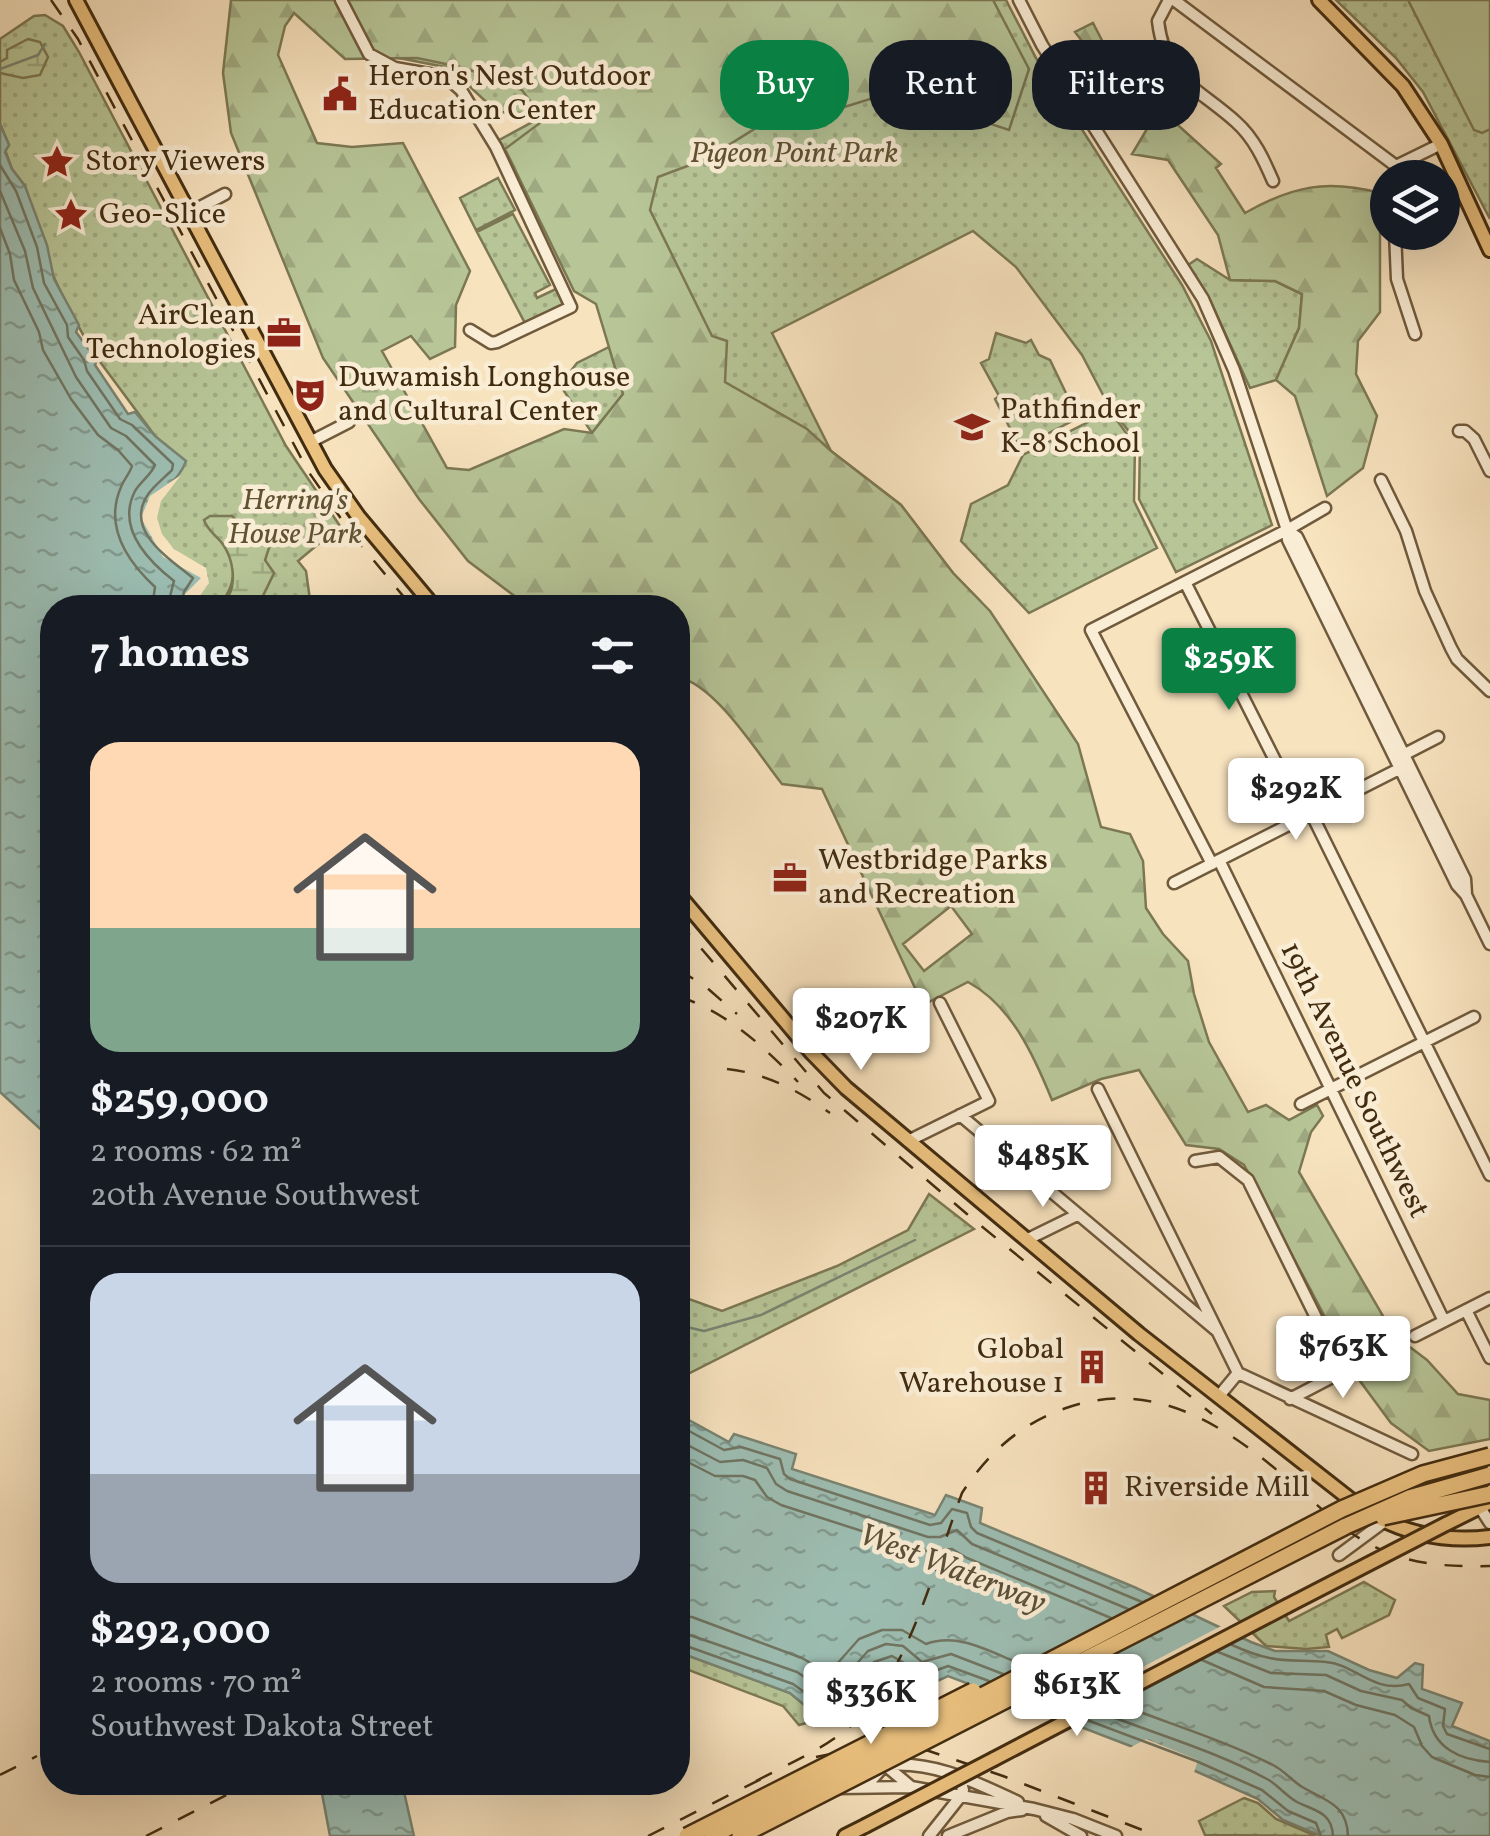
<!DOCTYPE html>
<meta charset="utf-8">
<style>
:root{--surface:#171b24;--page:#20242c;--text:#f1f3f6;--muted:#9ea1a6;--line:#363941;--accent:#0b8043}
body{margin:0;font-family:Vollkorn,serif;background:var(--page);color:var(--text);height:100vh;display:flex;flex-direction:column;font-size:38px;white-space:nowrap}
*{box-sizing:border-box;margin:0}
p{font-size:32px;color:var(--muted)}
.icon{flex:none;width:55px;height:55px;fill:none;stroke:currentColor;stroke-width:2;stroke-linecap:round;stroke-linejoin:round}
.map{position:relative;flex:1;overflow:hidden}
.details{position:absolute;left:40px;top:595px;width:650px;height:1200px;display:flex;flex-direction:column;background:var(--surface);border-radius:40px;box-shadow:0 10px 40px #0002}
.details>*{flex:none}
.top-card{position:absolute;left:720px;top:40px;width:620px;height:90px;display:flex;gap:20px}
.buttons{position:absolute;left:1370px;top:160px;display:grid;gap:20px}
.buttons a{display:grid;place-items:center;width:90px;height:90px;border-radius:50%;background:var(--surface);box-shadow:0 10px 40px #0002;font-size:50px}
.price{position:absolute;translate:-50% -85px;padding:0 22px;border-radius:10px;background:#fff;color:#222;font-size:32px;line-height:65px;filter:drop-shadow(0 2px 5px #0008)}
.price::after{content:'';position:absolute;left:50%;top:60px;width:30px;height:22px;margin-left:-15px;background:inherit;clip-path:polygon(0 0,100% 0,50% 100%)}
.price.current{background:var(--accent);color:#fff}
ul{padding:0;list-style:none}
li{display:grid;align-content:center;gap:20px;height:530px;padding:0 50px}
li+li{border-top:2px solid var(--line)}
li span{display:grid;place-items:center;height:310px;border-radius:30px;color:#555}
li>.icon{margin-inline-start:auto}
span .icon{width:180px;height:180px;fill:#fffc;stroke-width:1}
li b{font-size:42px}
h2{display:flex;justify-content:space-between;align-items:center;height:120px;padding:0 50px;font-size:42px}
.tag{padding:0 35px;border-radius:40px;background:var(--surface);box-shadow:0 10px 40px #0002;font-size:35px;line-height:90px}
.tag.current{background:var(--accent);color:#fff}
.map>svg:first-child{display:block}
.grass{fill:url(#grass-dots);stroke:#7c7854;stroke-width:2.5}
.forest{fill:url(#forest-firs);stroke:#7c7854;stroke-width:2.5;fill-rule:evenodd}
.wetland{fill:url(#wetland-marsh);stroke:#7c7854;stroke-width:2.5}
.garden{fill:#b7c597;stroke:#7c7854;stroke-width:2.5}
.water{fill:url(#water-ripples);stroke:#798472;stroke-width:2.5}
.pier{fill:#f8e3bf}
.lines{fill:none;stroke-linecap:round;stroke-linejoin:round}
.shore{stroke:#707562;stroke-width:2.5}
.stream{stroke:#798472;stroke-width:2.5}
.minor-casing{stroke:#705a3c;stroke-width:15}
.major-casing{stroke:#422c10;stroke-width:18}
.minor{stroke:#faedd5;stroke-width:10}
.major{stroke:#ecc280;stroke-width:12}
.rail{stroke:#422c10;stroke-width:2.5;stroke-dasharray:18 18;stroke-linecap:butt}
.major-bridge-casing{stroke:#422c10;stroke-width:18;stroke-linecap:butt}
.highway-bridge-casing{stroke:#422c10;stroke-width:20;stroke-linecap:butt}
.major-bridge{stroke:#ecc280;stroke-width:12}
.highway-bridge{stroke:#ecc280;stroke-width:15}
.labels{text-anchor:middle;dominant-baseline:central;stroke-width:9;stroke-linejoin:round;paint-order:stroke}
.poi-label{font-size:30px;fill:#422c10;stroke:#faedd5;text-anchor:start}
.park-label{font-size:30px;font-style:italic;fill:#5f5232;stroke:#faedd5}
.street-label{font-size:30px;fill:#422c10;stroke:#faedd5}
.water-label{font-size:32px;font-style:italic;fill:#595039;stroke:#faedd5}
</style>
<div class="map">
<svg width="1490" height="1836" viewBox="0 0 1490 1836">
<defs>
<pattern id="grass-dots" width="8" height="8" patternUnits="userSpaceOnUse" patternTransform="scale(2.5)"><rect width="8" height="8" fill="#b7c597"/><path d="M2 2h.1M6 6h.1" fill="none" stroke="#9fa981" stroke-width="1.8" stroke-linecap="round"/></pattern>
<pattern id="forest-firs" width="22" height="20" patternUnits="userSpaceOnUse" patternTransform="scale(2.5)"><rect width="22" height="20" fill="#b7c597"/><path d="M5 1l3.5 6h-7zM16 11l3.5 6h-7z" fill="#9fa981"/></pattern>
<pattern id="wetland-marsh" width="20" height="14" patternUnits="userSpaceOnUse" patternTransform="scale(2.5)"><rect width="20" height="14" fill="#b7c597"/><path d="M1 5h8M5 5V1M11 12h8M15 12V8" fill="none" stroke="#9fa981"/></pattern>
<pattern id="water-ripples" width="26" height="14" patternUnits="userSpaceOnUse" patternTransform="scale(2.5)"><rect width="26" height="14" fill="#9dbeb3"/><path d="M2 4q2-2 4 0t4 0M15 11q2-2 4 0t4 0" fill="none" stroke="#829b90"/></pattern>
</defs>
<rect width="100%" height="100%" fill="#f8e3bf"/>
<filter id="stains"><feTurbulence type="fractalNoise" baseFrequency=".002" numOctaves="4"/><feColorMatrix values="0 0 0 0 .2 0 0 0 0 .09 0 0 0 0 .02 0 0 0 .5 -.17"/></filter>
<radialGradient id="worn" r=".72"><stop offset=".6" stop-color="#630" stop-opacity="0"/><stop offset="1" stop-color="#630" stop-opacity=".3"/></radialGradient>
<!-- grass -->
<path class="grass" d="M352 0H1006L1036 58 1182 285 1211 341 1272 525 1176 572 1139 499 1140 445 1110 408 1082 355 1016 267 973 231 772 333 831 451 901 505 953 573 980 601 855 642 621 185 533 232 490 145 547 114 497 112 450 68 389 56Z
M1336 0H1490V219L1423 92 1396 58Z
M45 15 63 26 79 52 286 446 340 526 298 561 306 571 311 607H263L258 604 274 573 265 561 267 552 232 516 217 537C240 559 237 587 217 607H188L175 554 154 526 155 436 92 351 68 307 49 267 25 186 12 169 5 150 9 145 0 124V39L34 16Z
M498 178 515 210 476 230 460 198Z
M513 214 550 285 535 293 537 298 556 289 565 305 526 325 477 232Z
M1197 259 1230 280 1275 281 1302 294 1299 328 1276 380 1250 388 1211 302 1188 265Z
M996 333 1026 343 1031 340 1039 355 1050 360 1078 418 1020 448 995 399 999 396 981 363 989 359Z
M609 347 623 394 592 433 560 385 577 363Z
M1110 411 1135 445 1134 501 1157 548 1029 613 961 541 971 504 1008 485 1023 455Z
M929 1194 974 1229 678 1379V1295L722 1311 837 1266 908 1230Z
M1364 1582 1395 1600 1389 1615 1342 1638 1337 1629 1326 1635 1329 1647 1306 1649 1266 1646 1224 1606 1252 1592 1275 1591 1274 1597 1289 1621Z
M678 1652 790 1693 808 1708 849 1701 851 1715 848 1720 828 1717 799 1725 783 1706 678 1666Z
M1244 1798 1258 1803 1276 1819 1316 1836 1205 1835 1199 1821Z"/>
<!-- forest -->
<path class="forest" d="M231 0H993L1029 69 1009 130 930 104 883 95 841 108 780 113 706 159 658 177 650 210 712 336 727 341 725 382 807 429 831 451 901 505 953 573 990 611 1078 744 1101 827 1130 834 1143 861 1146 908 1163 934 1188 961 1194 994 1209 1042 1248 1112 1266 1105 1289 1120 1317 1105 1323 1116 1311 1132 1299 1172 1394 1335 1427 1360 1458 1394 1490 1400V1439L1429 1451 1391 1423 1357 1377 1244 1165 1219 1149 1186 1145 1139 1070 1101 1079 1052 1100C1034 1056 1012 1006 968 982L923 1005 822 789 782 784C758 754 716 685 678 677V608L529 607 468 561 419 499 323 358 231 133 223 73ZM294 13 345 59 417 58 465 68 522 90 544 120 505 149 574 291 596 304 623 394 592 433 564 429 469 470 447 468 382 351 411 336 430 359 455 347 456 305 470 271 403 143 352 147 317 143 278 55 285 26ZM951 906 972 934 924 971 903 944Z
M1093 23 1107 50 1125 42 1133 59 1136 58 1157 89 1155 99 1170 112V118L1221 164 1216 168 1245 213C1293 186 1326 179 1380 193V312L1358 341 1356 374 1377 416 1363 468 1327 496 1295 396 1276 380 1299 328 1302 294 1275 281 1230 280 1218 235 1168 160 1132 154 1150 124 1128 90 1121 92 1075 32Z"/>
<!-- wetland -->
<path class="wetland" d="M28 39 40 42 48 57 40 75 23 78 0 73V62L7 58V50Z
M210 516H232L246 534 271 542 265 560 274 573 259 604 263 607 232 606 229 595C236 581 233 560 224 546 218 536 208 532 204 520Z"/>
<!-- garden -->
<path class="garden" d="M1408 0H1490V129L1482 133 1474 130Z"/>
<!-- water -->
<path class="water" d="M0 124 9 145 5 152 12 169 25 186 47 245 54 279 79 325 76 332 90 351 97 349 100 353 95 365 128 414 135 412 155 436 186 461C180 478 168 484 158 498 135 529 187 561 207 576L188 607 52 608V1145L47 1135 0 1092Z
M678 1414 729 1442 734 1434 796 1454 792 1469 935 1515 946 1495 982 1508 980 1523 1134 1587 1251 1642 1275 1651H1328L1369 1670 1397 1678 1415 1663 1423 1665 1422 1689 1462 1703 1452 1726 1490 1741V1836H1321L1283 1820 1258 1799 1193 1770 948 1676 918 1690 902 1684 900 1672 892 1666 881 1669 856 1700 808 1708 790 1693 678 1652Z
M320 1783H402L414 1836H330Z"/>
<!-- pier -->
<path class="pier" d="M181 475 161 501 157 518 162 534 174 549 206 568 209 583 192 607H179L184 595 201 578 163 557 141 518 150 496Z
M1225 1624 1248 1635 1069 1729 1043 1719Z
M1146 1739 1198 1760 1193 1776 1124 1751Z"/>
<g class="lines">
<!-- shore -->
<path class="shore" d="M0 165 16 191 37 247 44 283 67 325 68 337 84 360 87 371 120 419 132 425 173 464 172 470C165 477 155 485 149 493 122 530 170 559 193 578L184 592 180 608
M0 191 25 251 33 288 76 377 111 428 126 436 155 465C151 475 141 481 135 491 116 528 147 560 174 581L167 608
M0 228 10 254 14 280 39 332 43 350 71 399 98 435 118 450 132 466C130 473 124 479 121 487 104 526 127 561 155 587L152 608
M678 1425 724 1450 741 1447 780 1459 784 1474 790 1479 930 1525 941 1523 952 1509 967 1513 971 1527 977 1533 1142 1602
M678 1440 720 1462 743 1460 767 1468 776 1484 787 1491 928 1537H940L957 1530 972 1544 1128 1609
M678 1457 715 1476H743L755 1480 767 1497 781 1505 924 1551 952 1549 967 1558 1111 1618
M678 1616 692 1617 802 1658 819 1668 836 1665 859 1639 882 1630H902L926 1644C959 1632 990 1652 1021 1664
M678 1631 797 1672 815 1684 843 1679 868 1651 886 1644 903 1646 922 1662 951 1654 1003 1674
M678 1643 793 1684 811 1697 850 1690 874 1662 892 1656 906 1664 916 1678 948 1666 989 1681
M1232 1645C1274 1664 1284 1659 1326 1662 1355 1664 1373 1694 1409 1684L1418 1698 1445 1709 1443 1726 1447 1734 1490 1749
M1218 1652 1271 1673 1326 1675 1361 1691 1402 1700 1411 1708 1429 1716C1433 1748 1460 1760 1490 1762
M1202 1660 1264 1687 1324 1691 1356 1705 1395 1715 1414 1727 1422 1746 1432 1757 1475 1775 1490 1777
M1119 1704C1170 1724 1223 1740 1273 1765 1285 1771 1293 1782 1304 1788 1327 1801 1347 1805 1348 1836
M1102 1713C1156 1734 1215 1751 1267 1779 1278 1785 1286 1796 1297 1802 1315 1811 1332 1812 1333 1836
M1087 1720 1196 1761 1262 1790 1288 1811 1316 1823 1321 1836"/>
<!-- stream -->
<path class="stream" d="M0 69 38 55 45 44
M678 1325 704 1331 761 1315 915 1240"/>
<!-- minor casing -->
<g class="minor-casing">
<path id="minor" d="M341 0 369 54 395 68 446 77 461 90 496 147 571 307 497 342 491 343 470 330
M1019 0 1042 45 1203 299 1234 370 1287 530 1288 540 1457 885 1466 895 1490 944
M1169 0 1158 21C1165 80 1197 87 1236 122 1254 138 1264 160 1273 181
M1174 0 1396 166
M1396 166 1441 144
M189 213 225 194
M1395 232 1397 279 1415 334
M1459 431H1465L1474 439 1490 471
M310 442 349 422
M1381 480 1406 531 1425 591 1451 648 1457 659 1490 691
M1287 530 1297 537 1465 879 1466 894
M1185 582 1292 794 1303 810 1314 819 1490 1175
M1405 754 1438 737
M1219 860 1444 1321
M1212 864 1091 630 1287 530 1325 508
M1174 883 1399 769
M1098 1089 1238 1373
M1301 1104 1474 1017
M960 1115 1217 1331
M908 1141 989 1101 940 1003
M1195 1161 1219 1157 1248 1180 1340 1366 1338 1374 1290 1399
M1026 1240 1077 1215
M1466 1310 1490 1358
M1415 1336 1490 1298
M1238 1373 1412 1454
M1219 1396 1238 1373
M1479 1506 1490 1523
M1339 1555 1385 1521
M887 1765C935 1761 975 1782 1018 1802
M866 1786 885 1765 910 1786
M838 1788 911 1787 1034 1809 1073 1819 1116 1836
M1046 1816 1081 1836
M929 1836 960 1797 963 1790 959 1775
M948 1836 1007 1812 1022 1810"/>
</g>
<!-- major casing -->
<g class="major-casing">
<path id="major" d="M76 0 325 469 358 516 435 608
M1319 0 1403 86 1441 144 1490 250
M678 894 811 1052 846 1088 1139 1334 1360 1507
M1377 1517C1413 1536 1449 1542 1490 1537
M1446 1524 1490 1502
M994 1759 1287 1606
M845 1836 865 1826"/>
</g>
<!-- minor -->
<use href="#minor" class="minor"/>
<!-- major -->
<use href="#major" class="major"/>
<!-- rail -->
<path class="rail" d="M51 0 78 39 308 471 351 533 413 608
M678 921 824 1093 980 1225 1212 1414
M678 969 706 987 737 1014
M678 996C728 1013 762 1045 798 1082
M727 1069C766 1073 799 1091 830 1113
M816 1757 879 1744 917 1747 1003 1776 1158 1836
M0 1775 37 1756
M756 1781C790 1763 827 1748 855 1722 909 1672 936 1562 962 1493 988 1453 1020 1424 1066 1408 1158 1376 1232 1430 1299 1489 1321 1508 1344 1531 1371 1545 1409 1565 1448 1567 1490 1566
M146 1836 252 1782
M648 1836 769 1775"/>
<!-- major-bridge casing -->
<g class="major-bridge-casing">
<path id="major-bridge" d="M1287 1606 1446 1524
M865 1826 994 1759"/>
</g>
<!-- highway-bridge casing -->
<g class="highway-bridge-casing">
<path id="highway-bridge" d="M1383 1517 1490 1494
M687 1836 973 1691
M712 1836 1342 1509 1423 1474 1490 1456
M740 1836 1346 1526 1409 1498 1490 1475"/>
</g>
<!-- major-bridge -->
<use href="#major-bridge" class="major-bridge"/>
<!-- highway-bridge -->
<use href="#highway-bridge" class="highway-bridge"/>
</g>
<!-- icons -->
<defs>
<g id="civic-bare" transform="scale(2.7)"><path d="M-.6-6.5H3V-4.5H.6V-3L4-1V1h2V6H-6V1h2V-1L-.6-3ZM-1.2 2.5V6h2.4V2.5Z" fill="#8f2418" stroke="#faedd5" stroke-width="2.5" paint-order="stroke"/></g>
<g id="sight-bare" transform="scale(2.7)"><path d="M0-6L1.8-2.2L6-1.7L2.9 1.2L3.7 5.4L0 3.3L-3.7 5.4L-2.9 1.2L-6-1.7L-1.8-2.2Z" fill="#8f2418" stroke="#faedd5" stroke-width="2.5" paint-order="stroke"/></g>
<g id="office-bare" transform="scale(2.7)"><path d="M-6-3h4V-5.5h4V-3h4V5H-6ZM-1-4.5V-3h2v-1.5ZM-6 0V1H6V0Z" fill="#8f2418" stroke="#faedd5" stroke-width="2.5" paint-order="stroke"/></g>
<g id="theatre-bare" transform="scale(2.7)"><path d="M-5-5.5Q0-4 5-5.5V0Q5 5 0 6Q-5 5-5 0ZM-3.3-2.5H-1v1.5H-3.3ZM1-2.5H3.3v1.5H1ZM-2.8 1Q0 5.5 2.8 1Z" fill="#8f2418" stroke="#faedd5" stroke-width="2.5" paint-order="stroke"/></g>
<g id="school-bare" transform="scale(2.7)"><path d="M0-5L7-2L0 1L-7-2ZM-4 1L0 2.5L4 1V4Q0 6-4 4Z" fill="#8f2418" stroke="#faedd5" stroke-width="2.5" paint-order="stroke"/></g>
<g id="building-bare" transform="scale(2.7)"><path d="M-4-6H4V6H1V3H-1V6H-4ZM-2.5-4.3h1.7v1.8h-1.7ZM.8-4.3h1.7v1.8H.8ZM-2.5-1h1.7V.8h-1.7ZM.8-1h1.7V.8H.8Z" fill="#8f2418" stroke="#faedd5" stroke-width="2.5" paint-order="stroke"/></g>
</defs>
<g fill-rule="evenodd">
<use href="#civic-bare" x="340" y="94"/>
<use href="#sight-bare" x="57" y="162"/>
<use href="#sight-bare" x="71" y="215"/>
<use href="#office-bare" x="284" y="333"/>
<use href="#theatre-bare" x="310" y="395"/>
<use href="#school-bare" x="972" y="427"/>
<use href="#office-bare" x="790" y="878"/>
<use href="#building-bare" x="1092" y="1367"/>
<use href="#building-bare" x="1096" y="1488"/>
</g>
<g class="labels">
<!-- poi labels -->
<g class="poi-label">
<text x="368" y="77">Heron's Nest Outdoor<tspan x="368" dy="34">Education Center</tspan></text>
<text x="85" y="162">Story Viewers</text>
<text x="99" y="215">Geo-Slice</text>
<text x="256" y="316" text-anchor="end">AirClean<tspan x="256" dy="34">Technologies</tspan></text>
<text x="338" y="378">Duwamish Longhouse<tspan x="338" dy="34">and Cultural Center</tspan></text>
<text x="1000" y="410">Pathfinder<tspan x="1000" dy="34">K-8 School</tspan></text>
<text x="818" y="861">Westbridge Parks<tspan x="818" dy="34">and Recreation</tspan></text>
<text x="1064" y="1350" text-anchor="end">Global<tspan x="1064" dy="34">Warehouse 1</tspan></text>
<text x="1124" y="1488">Riverside Mill</text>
</g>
<!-- park labels -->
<g class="park-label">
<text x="794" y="154">Pigeon Point Park</text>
<text x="295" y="501">Herring's<tspan x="295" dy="34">House Park</tspan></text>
</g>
<!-- street labels -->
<g class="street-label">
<text transform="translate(1354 1080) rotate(64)">19th Avenue Southwest</text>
</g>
<!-- water labels -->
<g class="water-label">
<text transform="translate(952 1570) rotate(21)">West Waterway</text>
</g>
</g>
<rect width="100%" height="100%" filter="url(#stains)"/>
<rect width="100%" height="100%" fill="url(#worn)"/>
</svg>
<div class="buttons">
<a><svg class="icon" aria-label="layers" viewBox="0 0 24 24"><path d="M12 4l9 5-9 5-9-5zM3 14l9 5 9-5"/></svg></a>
</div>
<b class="price current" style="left:1229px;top:713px">$259K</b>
<b class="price" style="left:1296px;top:843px">$292K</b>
<b class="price" style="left:861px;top:1073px">$207K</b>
<b class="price" style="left:1043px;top:1210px">$485K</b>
<b class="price" style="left:1343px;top:1401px">$763K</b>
<b class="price" style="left:1077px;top:1739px">$613K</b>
<b class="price" style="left:871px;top:1747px">$336K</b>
<div class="top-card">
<a class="tag current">Buy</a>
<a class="tag">Rent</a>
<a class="tag">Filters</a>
</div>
<section class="details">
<h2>7 homes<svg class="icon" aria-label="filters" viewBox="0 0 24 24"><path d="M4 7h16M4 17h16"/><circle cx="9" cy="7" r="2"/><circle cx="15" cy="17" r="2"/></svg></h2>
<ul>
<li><span style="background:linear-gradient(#ffd9b3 60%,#7fa58c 0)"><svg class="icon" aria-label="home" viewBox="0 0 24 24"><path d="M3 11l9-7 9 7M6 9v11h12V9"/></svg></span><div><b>$259,000</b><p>2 rooms · 62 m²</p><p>20th Avenue Southwest</p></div></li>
<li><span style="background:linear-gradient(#c9d6e8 65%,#9aa5b1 0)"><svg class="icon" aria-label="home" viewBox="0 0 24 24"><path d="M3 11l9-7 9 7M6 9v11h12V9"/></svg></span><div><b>$292,000</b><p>2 rooms · 70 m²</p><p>Southwest Dakota Street</p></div></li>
</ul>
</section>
</div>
